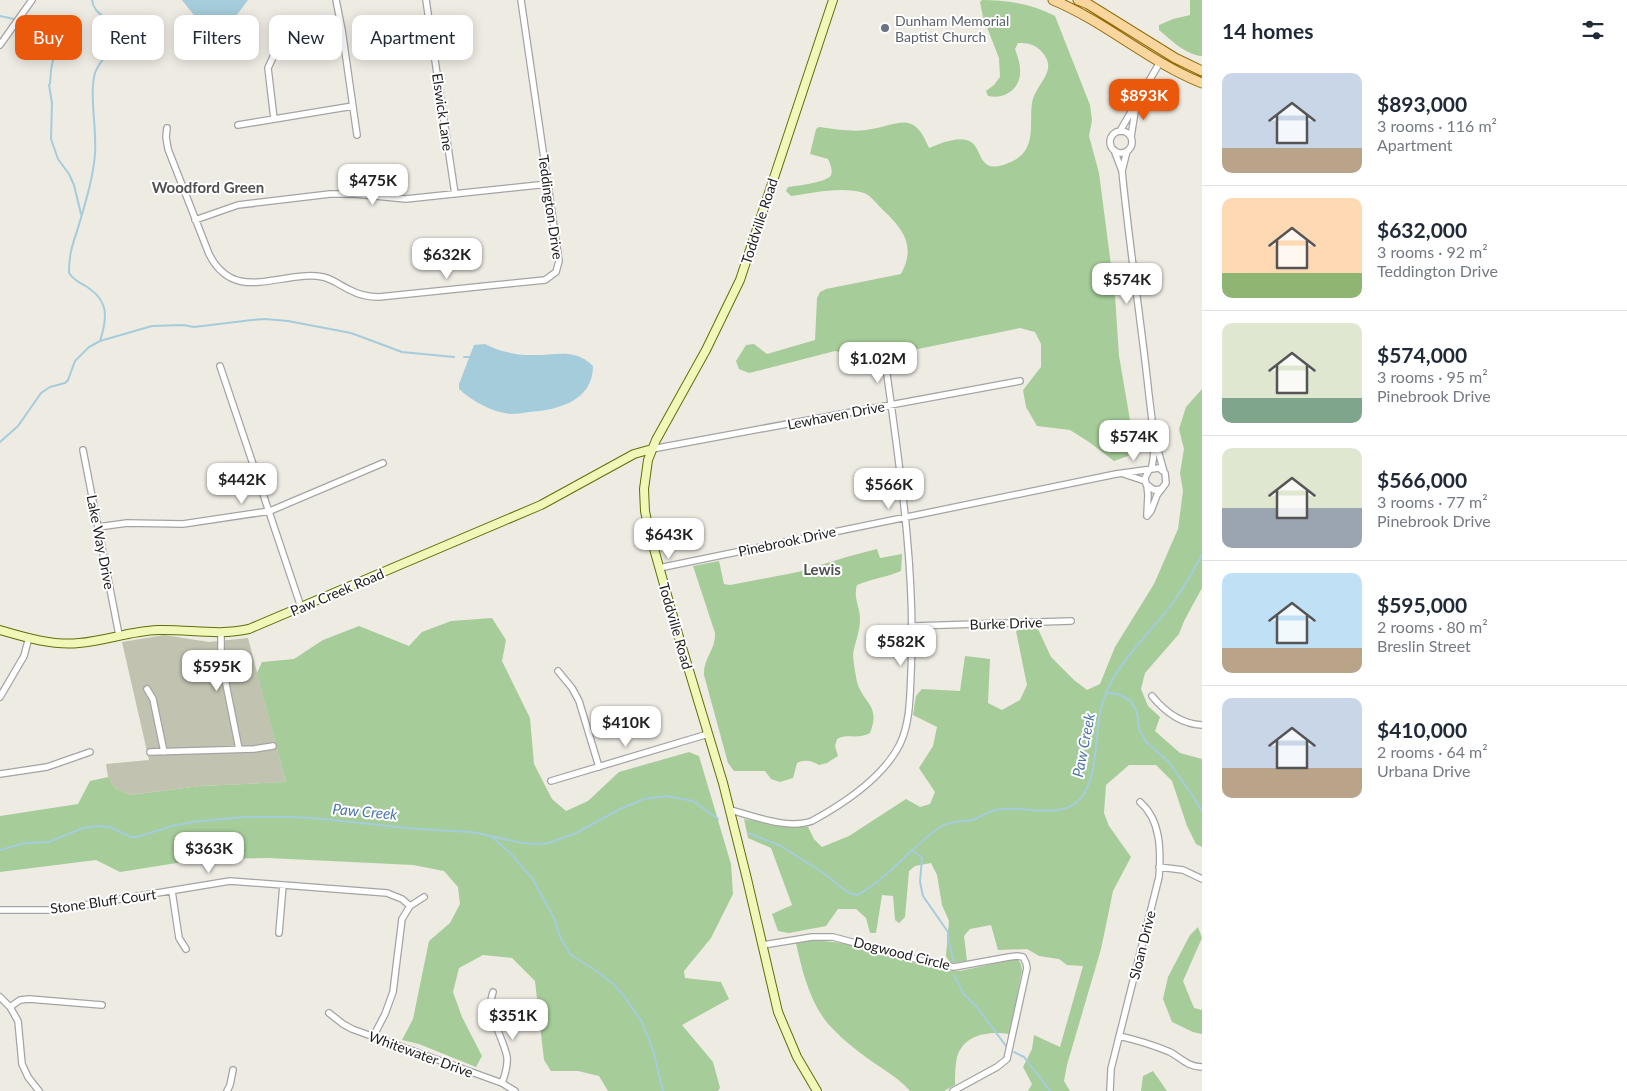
<!DOCTYPE html>
<meta charset="utf-8">
<style>
:root{--surface:#fff;--page:#f6f6f7;--text:#1f2937;--muted:#747a83;--line:#e0e1e3;--accent:#ea580c}
body{margin:0;font-family:Lato,sans-serif;background:var(--page);color:var(--text);height:100vh;display:flex;flex-direction:column;font-size:19px;white-space:nowrap}
*{box-sizing:border-box;margin:0}
p{font-size:16px;color:var(--muted)}
.icon{flex:none;width:28px;height:28px;fill:none;stroke:currentColor;stroke-width:2;stroke-linecap:round;stroke-linejoin:round}
.map{position:relative;flex:1;overflow:hidden}
.details{display:flex;flex-direction:column;background:var(--surface);width:425px}
.details>*{flex:none}
.hud{position:absolute;left:15px;top:15px;width:475px;height:45px;display:flex;gap:10px}
.price{position:absolute;translate:-50% -42px;padding:0 11px;border-radius:10px;background:#fff;color:#222;font-size:16px;line-height:32px;filter:drop-shadow(0 1px 2px #0008)}
.price::after{content:'';position:absolute;left:50%;top:30px;width:15px;height:11px;margin-left:-8px;background:inherit;clip-path:polygon(0 0,100% 0,50% 100%)}
.price.on{background:var(--accent);color:#fff}
ul{padding:0;list-style:none}
li{display:flex;align-items:center;gap:15px;height:125px;padding:0 20px}
li+li{border-top:1px solid var(--line)}
li span{display:grid;place-items:center;flex:none;width:140px;height:100px;border-radius:10px;color:#555}
li>.icon{margin-inline-start:auto}
span .icon{width:60px;height:60px;fill:#fffc;stroke-width:1}
li b{font-size:21px}
h2{display:flex;justify-content:space-between;align-items:center;height:60px;padding:0 20px;font-size:21px}
.chip{padding:0 18px;border-radius:10px;background:var(--surface);box-shadow:0 2px 12px #0003;font-size:18px;line-height:45px}
.chip.on{background:var(--accent);color:#fff}
main{display:flex;flex:1;min-height:0}
.map>svg:first-child{display:block}
.construction{fill:#c1c2af}
.forest{fill:#a6cc99}
.water{fill:#a5ccdb}
.lines{fill:none;stroke-linecap:round;stroke-linejoin:round}
.stream{stroke:#a5ccdb;stroke-width:2}
.street-casing{stroke:#a4a4a4;stroke-width:8}
.secondary-casing{stroke:#5f7008;stroke-width:10}
.primary-casing{stroke:#926b05;stroke-width:11}
.street{stroke:#fff;stroke-width:5.5}
.secondary{stroke:#f1f7b8;stroke-width:8}
.primary{stroke:#f9d69e;stroke-width:9}
.worship-dot{fill:#6b7280;stroke:#fff;stroke-width:2}
.labels{text-anchor:middle;dominant-baseline:central;stroke-width:4;stroke-linejoin:round;paint-order:stroke}
.worship-label{font-size:14px;fill:#5b616d;stroke:#fff;text-anchor:start}
.street-label{font-size:14px;fill:#1d1d1d;stroke:#fff}
.neighbourhood-label{font-size:15px;font-weight:bold;fill:#505050;stroke:#fff}
.water-label{font-size:15px;font-style:italic;fill:#4d76aa;stroke:#fff}
</style>
<main>
<div class="map">
<svg width="1202" height="1091" viewBox="0 0 1202 1091">
<rect width="100%" height="100%" fill="#eeebe3"/>
<!-- construction -->
<path class="construction" d="M164 635 209 642 248 638 286 782 200 786 130 795 115 788 108 777 106 764 149 760 122 642Z"/>
<!-- forest -->
<path class="forest" d="M982 0C1008 0 1032 4 1055 16L1090 105 1092 120 1089 136 1099 173 1115 296 1119 356 1134 443 1128 456 1114 461 1089 442 1070 430 1037 426 1026 407 1023 390 1041 367V344L1035 332 1020 328 869 359 835 351 749 373 739 369 736 361 746 345 754 344 767 354 815 340 817 298 820 292 826 289 901 274C917 245 902 228 881 208 876 203 870 195 864 193 841 186 813 193 791 196L786 191 788 187C796 186 829 182 831 175 833 170 830 163 828 159L810 154 816 129 819 127C835 129 850 132 866 130 898 126 913 108 929 148 939 144 955 137 966 140 986 144 973 180 1013 161 1037 149 1029 124 1032 103 1036 83 1059 71 1042 52 1035 44 1028 43 1018 43L1015 49C1017 55 1020 62 1020 69 1022 87 1006 100 988 96L986 91 994 85 1000 77 999 58 983 17 980 2Z
M1190 0H1202V56C1186 55 1171 40 1159 30V25L1173 19 1190 15Z
M1202 389V588L1184 621 1179 634 1145 673 1141 689 1148 706 1160 717 1155 731 1180 753 1202 759V847L1196 844 1187 826 1172 781 1156 765H1129L1106 785 1104 813 1109 826 1131 857 1113 891 1101 949 1067 1065 1064 1081 1070 1091H1028L1032 1084 1023 1067 1032 1049 1034 1035 1060 1047 1083 966 1067 965 1059 959 1039 956 1027 949 998 950 991 925 970 929 964 936 967 961 950 963 946 956 949 921 942 905 937 875 931 863 915 866 909 871 905 917 899 923 895 920 893 896 882 895 876 933H870L866 918 856 909H838L826 926 789 933 778 931 772 914 792 905 771 848 748 838 744 819 785 826 808 827 814 839 822 847 849 836 906 799 920 807 930 804 935 792 919 768 933 746 937 727 913 715 916 696 922 689 960 691 965 656 990 659 988 703 1002 710 1020 700 1027 685 1016 631 1024 628 1038 629 1051 657 1074 680 1087 690 1100 684 1115 647 1154 584 1178 529 1183 491 1180 473 1184 449 1179 429 1186 407Z
M877 549 880 558 902 554 901 571C887 577 871 579 857 585 853 599 860 606 860 619 860 632 855 642 853 654 853 661 855 670 856 677 860 703 882 703 870 733 857 740 848 733 837 739L835 746 838 756 827 763 819 765C812 761 805 759 797 763L793 778 780 782 771 779 765 771H734L728 763 704 675C703 658 716 650 715 633L693 566 719 561 724 584 730 585 798 572 850 556Z
M492 618 506 640 502 661 530 718 534 764 552 799 566 811 588 801 619 772 689 752 699 756 731 864 733 894 711 938 684 971 685 978 721 982 729 999 682 1025 713 1062 720 1088 718 1091H608L599 1076 578 1071H551L544 1060 535 981 512 958 483 955 459 968 453 992 462 1017 482 1056 476 1067 419 1044 402 1040 413 1019 429 941 450 923 460 904 458 887 444 871 413 865 268 858 202 859 120 872 96 860 0 872V816L78 804 90 781 108 777 115 788 130 795 200 786 286 782 257 673 262 662 294 659 323 640 359 626 409 646 422 632 451 621Z
M1198 927 1202 938 1183 981 1194 1008 1202 1010V1034L1193 1032 1172 1022 1163 999 1168 977 1190 935Z
M806 941C852 938 901 962 946 971H960L1011 960H1018L1021 964 1022 970 1010 1034C989 1031 964 1034 957 1057 955 1066 955 1076 955 1085L944 1091H910C898 1077 882 1069 867 1058 855 1049 842 1039 832 1028 811 1007 802 971 796 943Z
M1153 1071 1167 1091H1141L1143 1076Z"/>
<!-- water -->
<path class="water" d="M182 0H248L230 24 220 28 206 24 197 19Z
M485 344C498 351 515 355 530 355 554 356 574 347 593 366 593 401 558 410 529 412 523 413 516 414 510 414 492 412 472 401 459 389V384L474 345Z"/>
<g class="lines">
<!-- stream -->
<path class="stream" d="M92 0C94 18 116 16 114 37 113 52 99 60 95 73 89 94 97 130 95 154 93 179 85 204 78 228 72 246 69 254 69 273 73 279 78 282 84 285 109 300 108 316 100 341
M0 16 14 19
M23 21C37 25 50 26 57 40L51 70 50 84 49 85 52 103 51 139 58 159 69 174 74 185 81 214
M464 357H470
M0 442 18 426 41 393 50 387 65 383 68 380 75 361 89 347 100 341 152 326 183 325 194 327 252 320 265 319 288 321 351 333 402 352 454 357
M1108 693 1118 694 1131 701 1137 712 1139 729 1146 742 1169 762 1196 801 1202 812
M748 833 781 846 825 874 843 889 849 893 857 895C890 878 911 846 942 826 950 821 962 822 972 820 979 818 985 813 992 811 1018 803 1057 820 1077 802 1101 781 1093 730 1103 701 1116 662 1151 633 1175 600 1185 586 1193 570 1202 555
M493 838 512 855 532 878 555 920 560 937 571 955 598 972 614 985 624 996 642 1022 653 1050 663 1091
M0 850 25 843 49 842 83 828 98 826 110 827 131 837H137L172 826 193 822 243 817H292L313 818 417 829 472 832 522 843 538 844 549 843 576 833 620 809 644 799 666 796 693 801 718 819
M913 851 919 855 922 858 920 882 923 896 948 932V939L954 961
M954 975 963 993 976 1006 1006 1046
M1014 1052 1024 1057 1050 1091"/>
<!-- street casing -->
<g class="street-casing">
<path id="street" d="M336 0 342 30 357 135
M426 0 455 194
M0 45 32 0
M274 119 268 68 278 46 297 36 342 30
M238 125 353 106
M167 128 166 137 168 149 209 254C235 306 282 269 323 277 333 279 341 286 350 290 359 295 369 297 379 297L545 280 556 272 559 261 521 0
M1120 131 1160 62
M1110 142a11 11 0 1 1 22 0a11 11 0 1 1-22 0Z
M1131 137 1136 105
M1114 150 1122 171C1129 243 1140 314 1148 386 1150 409 1158 449 1151 469
M1122 171 1127 151
M195 220 238 205 330 194H354L406 199 548 184
M220 366 301 607
M1156 443 1164 472
M652 449 1020 381
M83 450 119 635
M1149 470 1145 478 1146 484 1154 490 1161 489
M1124 474 1145 481
M1147 486 1148 495 1147 514
M98 527 127 523 183 524 270 511 383 463
M659 568 1116 474 1159 468 1165 473 1166 483 1157 495 1151 511 1147 516
M912 626 1071 621
M221 633V659L239 749
M558 671 572 688 579 701 599 767
M147 689 153 699 164 752
M1152 696C1165 712 1181 724 1202 725
M0 697 24 656 29 637
M150 752 254 749 273 746
M0 774 47 767 90 752
M551 781 708 734
M730 810C755 816 787 830 812 821 845 803 883 778 900 744 910 723 910 697 911 673 916 569 899 463 885 360
M1159 867 1183 870 1202 879
M172 891 179 938 186 949
M0 910H54L230 881 387 893 402 899 410 906
M279 933 283 885
M763 945 812 937H833L923 961 954 967 1009 957 1017 956 1023 957 1026 963 1027 968 1007 1059 997 1067 953 1091
M493 992C485 1013 503 1036 507 1057 508 1066 505 1075 502 1083
M0 997 10 1007 18 1021 22 1064 28 1077 39 1091
M10 1007 20 1000 29 999 102 1005
M329 1013 343 1024 352 1029 502 1083 515 1091
M1119 1036C1137 1040 1153 1045 1170 1052 1181 1058 1188 1067 1202 1067
M373 1037 385 1014 393 992 402 919 410 906 424 897
M227 1091 230 1085 233 1070
M1110 1091 1111 1069 1159 877C1161 851 1161 820 1140 802"/>
</g>
<!-- secondary casing -->
<g class="secondary-casing">
<path id="secondary" d="M0 630C24 637 53 646 79 643 105 641 130 631 158 630 189 629 218 636 249 629L541 505 634 454 652 449
M817 1091 797 1057 778 1012 747 879 723 783 678 634 649 531 645 511 644 489 648 460 656 440 706 350 740 280 833 0"/>
</g>
<!-- primary casing -->
<g class="primary-casing">
<path id="primary" d="M1053 0C1106 22 1149 62 1202 83
M1078 0 1088 4 1175 58 1202 71"/>
</g>
<!-- street -->
<use href="#street" class="street"/>
<!-- secondary -->
<use href="#secondary" class="secondary"/>
<!-- primary -->
<use href="#primary" class="primary"/>
</g>
<!-- markers -->
<circle class="worship-dot" cx="885" cy="28" r="5"/>
<g class="labels">
<!-- worship labels -->
<g class="worship-label">
<text x="895" y="20">Dunham Memorial<tspan x="895" dy="16">Baptist Church</tspan></text>
</g>
<!-- street labels -->
<g class="street-label">
<text transform="translate(443 112) rotate(82)">Elswick Lane</text>
<text transform="translate(551 207) rotate(82)">Teddington Drive</text>
<text transform="translate(759 221) rotate(-72)">Toddville Road</text>
<text transform="translate(836 415) rotate(-11)">Lewhaven Drive</text>
<text transform="translate(787 541) rotate(-12)">Pinebrook Drive</text>
<text transform="translate(101 542) rotate(79)">Lake Way Drive</text>
<text transform="translate(337 592) rotate(-23)">Paw Creek Road</text>
<text transform="translate(1006 623) rotate(-2)">Burke Drive</text>
<text transform="translate(676 626) rotate(74)">Toddville Road</text>
<text transform="translate(103 901) rotate(-8)">Stone Bluff Court</text>
<text transform="translate(1142 945) rotate(-76)">Sloan Drive</text>
<text transform="translate(902 953) rotate(14)">Dogwood Circle</text>
<text transform="translate(421 1054) rotate(20)">Whitewater Drive</text>
</g>
<!-- neighbourhood labels -->
<g class="neighbourhood-label">
<text x="208" y="187">Woodford Green</text>
<text x="822" y="569">Lewis</text>
</g>
<!-- water labels -->
<g class="water-label">
<text transform="translate(1083 745) rotate(-79)">Paw Creek</text>
<text transform="translate(365 811) rotate(5)">Paw Creek</text>
</g>
</g>
</svg>
<b class="price on" style="left:1144px;top:121px">$893K</b>
<b class="price" style="left:373px;top:206px">$475K</b>
<b class="price" style="left:447px;top:280px">$632K</b>
<b class="price" style="left:1127px;top:305px">$574K</b>
<b class="price" style="left:878px;top:384px">$1.02M</b>
<b class="price" style="left:1134px;top:462px">$574K</b>
<b class="price" style="left:242px;top:505px">$442K</b>
<b class="price" style="left:889px;top:510px">$566K</b>
<b class="price" style="left:669px;top:560px">$643K</b>
<b class="price" style="left:901px;top:667px">$582K</b>
<b class="price" style="left:217px;top:692px">$595K</b>
<b class="price" style="left:626px;top:748px">$410K</b>
<b class="price" style="left:209px;top:874px">$363K</b>
<b class="price" style="left:513px;top:1041px">$351K</b>
<div class="hud">
<a class="chip on">Buy</a>
<a class="chip">Rent</a>
<a class="chip">Filters</a>
<a class="chip">New</a>
<a class="chip">Apartment</a>
</div>
</div>
<section class="details">
<h2>14 homes<svg class="icon" aria-label="filters" viewBox="0 0 24 24"><path d="M4 7h16M4 17h16"/><circle cx="9" cy="7" r="2"/><circle cx="15" cy="17" r="2"/></svg></h2>
<ul>
<li><span style="background:linear-gradient(#c9d6e8 75%,#b9a48a 0)"><svg class="icon" aria-label="home" viewBox="0 0 24 24"><path d="M3 11l9-7 9 7M6 9v11h12V9"/></svg></span><div><b>$893,000</b><p>3 rooms · 116 m²</p><p>Apartment</p></div></li>
<li><span style="background:linear-gradient(#ffd9b3 75%,#8fb573 0)"><svg class="icon" aria-label="home" viewBox="0 0 24 24"><path d="M3 11l9-7 9 7M6 9v11h12V9"/></svg></span><div><b>$632,000</b><p>3 rooms · 92 m²</p><p>Teddington Drive</p></div></li>
<li><span style="background:linear-gradient(#dfe7d0 75%,#7fa58c 0)"><svg class="icon" aria-label="home" viewBox="0 0 24 24"><path d="M3 11l9-7 9 7M6 9v11h12V9"/></svg></span><div><b>$574,000</b><p>3 rooms · 95 m²</p><p>Pinebrook Drive</p></div></li>
<li><span style="background:linear-gradient(#dfe7d0 60%,#9aa5b1 0)"><svg class="icon" aria-label="home" viewBox="0 0 24 24"><path d="M3 11l9-7 9 7M6 9v11h12V9"/></svg></span><div><b>$566,000</b><p>3 rooms · 77 m²</p><p>Pinebrook Drive</p></div></li>
<li><span style="background:linear-gradient(#bfe0f5 75%,#b9a48a 0)"><svg class="icon" aria-label="home" viewBox="0 0 24 24"><path d="M3 11l9-7 9 7M6 9v11h12V9"/></svg></span><div><b>$595,000</b><p>2 rooms · 80 m²</p><p>Breslin Street</p></div></li>
<li><span style="background:linear-gradient(#c9d6e8 70%,#b9a48a 0)"><svg class="icon" aria-label="home" viewBox="0 0 24 24"><path d="M3 11l9-7 9 7M6 9v11h12V9"/></svg></span><div><b>$410,000</b><p>2 rooms · 64 m²</p><p>Urbana Drive</p></div></li>
</ul>
</section>
</main>
